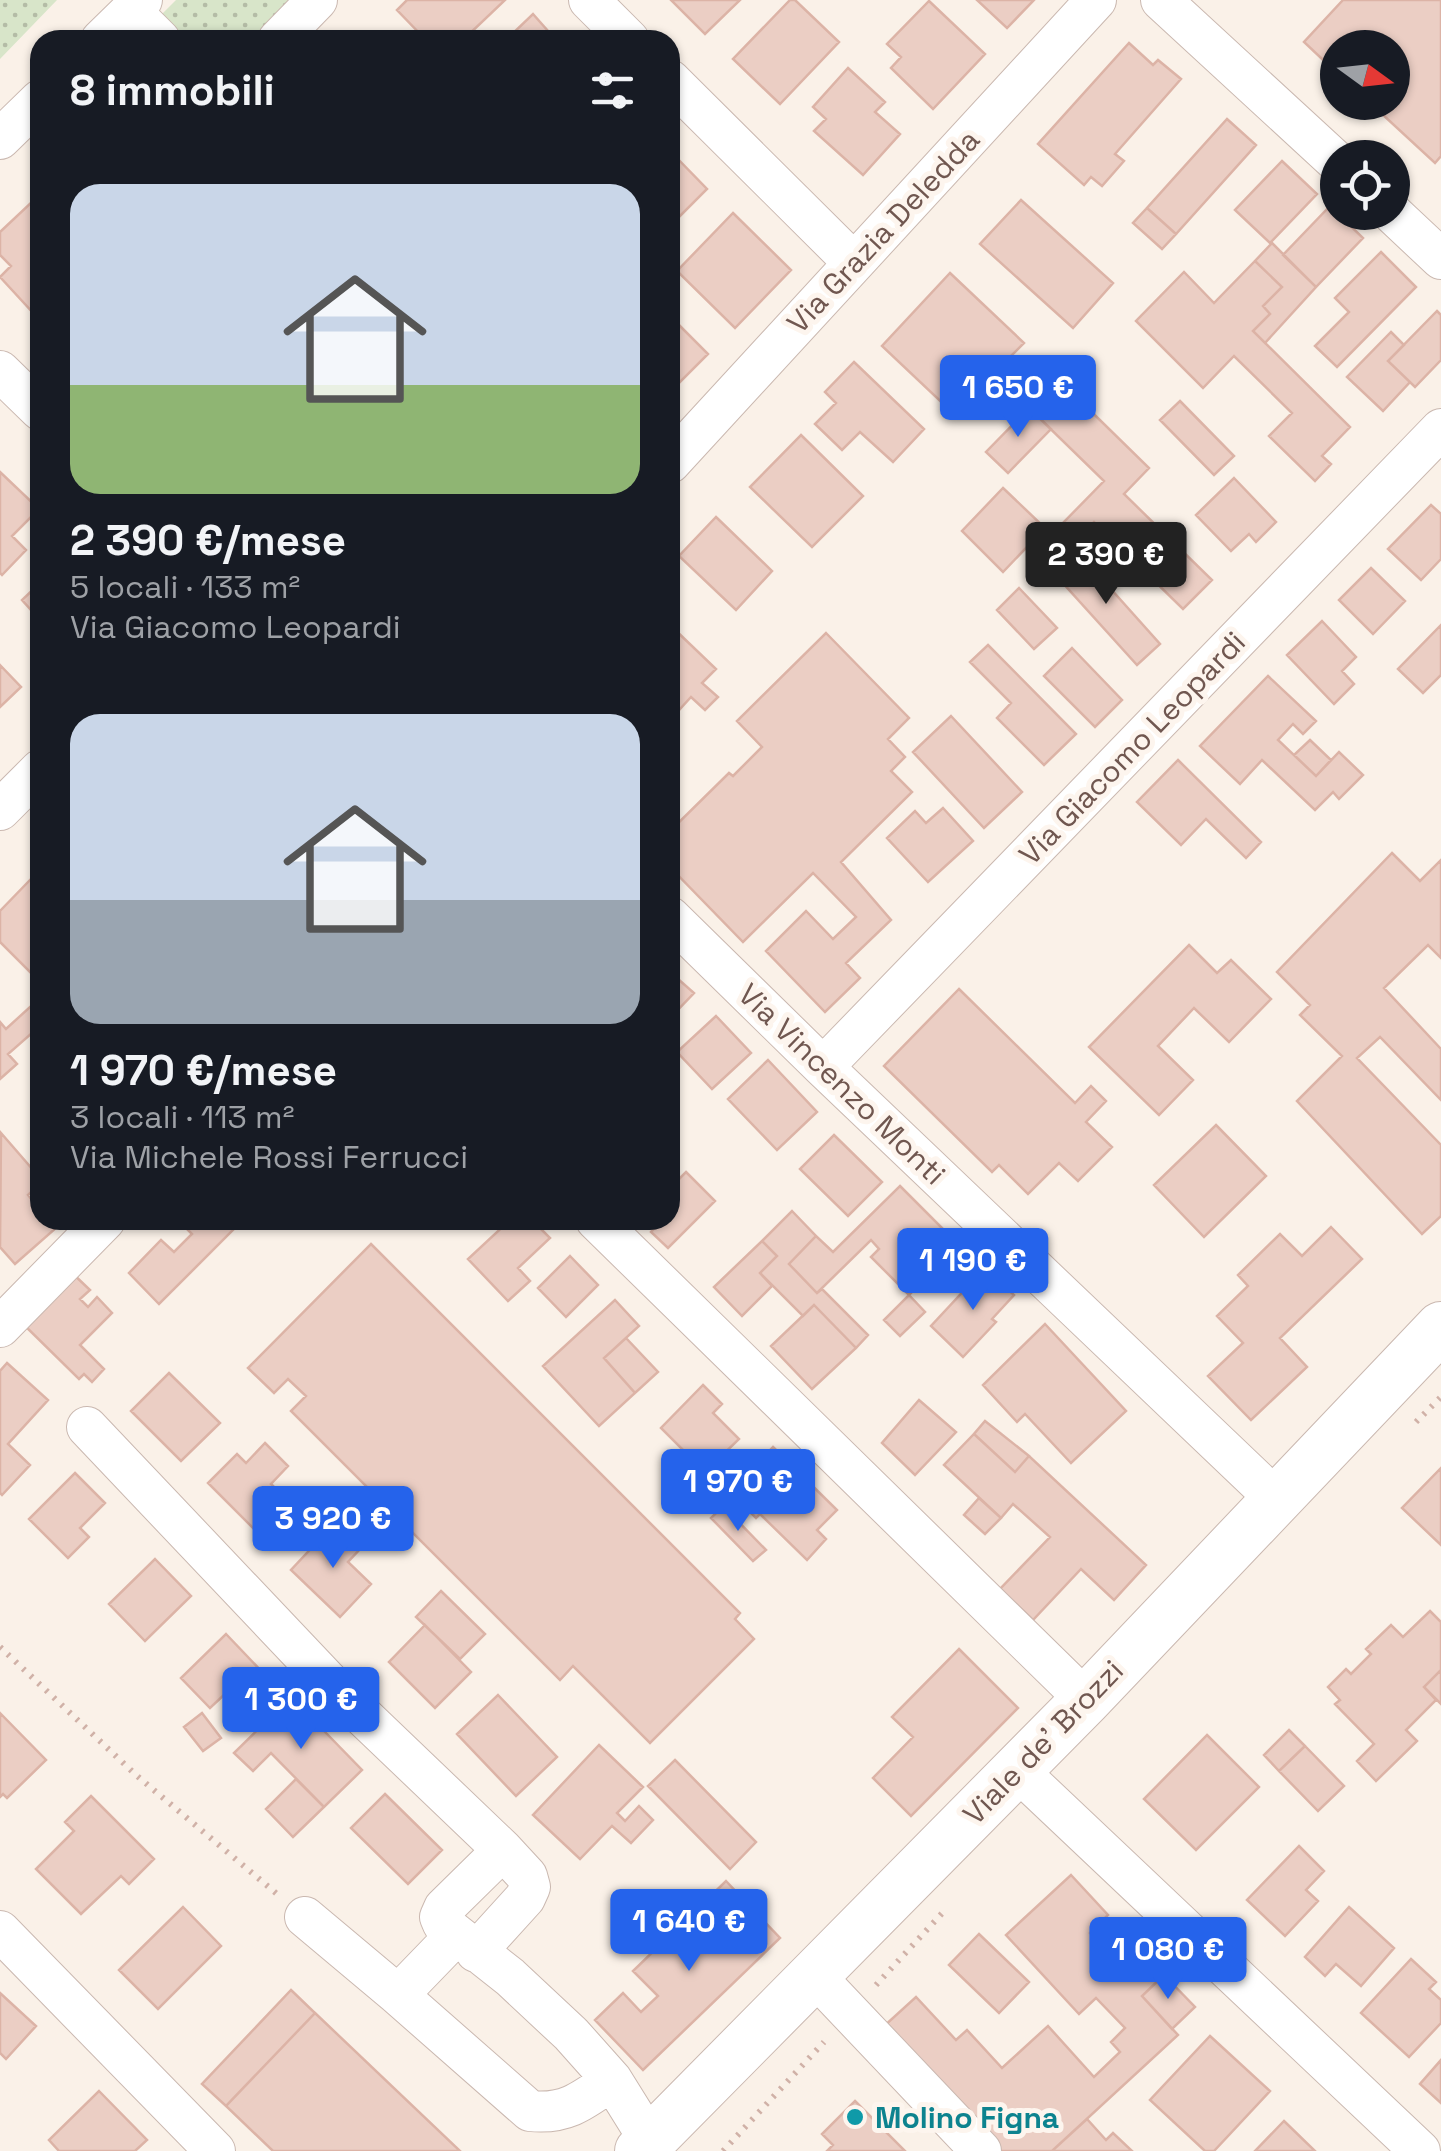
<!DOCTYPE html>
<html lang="it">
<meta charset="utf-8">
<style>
:root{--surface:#171b24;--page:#242831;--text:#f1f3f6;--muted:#9ea1a6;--accent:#2563eb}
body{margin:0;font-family:"Space Grotesk",sans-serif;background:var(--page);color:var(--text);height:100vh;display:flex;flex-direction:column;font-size:38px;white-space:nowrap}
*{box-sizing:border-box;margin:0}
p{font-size:32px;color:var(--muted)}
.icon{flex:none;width:55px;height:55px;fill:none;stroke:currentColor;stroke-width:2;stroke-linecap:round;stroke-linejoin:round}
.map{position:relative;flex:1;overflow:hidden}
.details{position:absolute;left:30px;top:30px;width:650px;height:1200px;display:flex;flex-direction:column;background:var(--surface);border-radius:30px;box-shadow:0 2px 8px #0004}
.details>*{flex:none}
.needle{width:65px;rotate:105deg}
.buttons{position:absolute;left:1320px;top:30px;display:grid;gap:20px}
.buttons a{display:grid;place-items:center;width:90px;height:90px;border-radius:50%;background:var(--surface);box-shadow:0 2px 8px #0004;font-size:50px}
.price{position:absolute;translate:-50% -85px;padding:0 22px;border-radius:10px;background:var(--accent);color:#fff;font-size:32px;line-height:65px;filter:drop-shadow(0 2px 5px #0008)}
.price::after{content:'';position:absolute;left:50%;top:60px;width:30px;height:22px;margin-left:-15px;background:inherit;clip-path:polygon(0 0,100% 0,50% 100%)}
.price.active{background:#222;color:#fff}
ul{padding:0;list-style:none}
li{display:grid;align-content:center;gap:20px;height:530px;padding:0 40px}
li span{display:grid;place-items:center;height:310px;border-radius:30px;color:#555}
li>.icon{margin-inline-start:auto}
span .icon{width:180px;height:180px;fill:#fffc;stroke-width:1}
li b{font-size:42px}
h2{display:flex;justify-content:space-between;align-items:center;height:120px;padding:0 40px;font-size:42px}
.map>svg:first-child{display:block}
.grass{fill:url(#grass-dots)}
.building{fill:#ebcec4;stroke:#dcb3a6;stroke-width:2.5}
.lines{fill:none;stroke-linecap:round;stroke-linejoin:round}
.minor-casing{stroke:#cab8b0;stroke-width:42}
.tertiary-casing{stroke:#cab8b0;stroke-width:52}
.path{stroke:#d0b1a7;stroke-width:6;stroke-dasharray:2.5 8;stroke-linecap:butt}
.minor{stroke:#fff;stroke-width:40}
.tertiary{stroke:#fff;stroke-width:50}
.culture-dot{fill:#0f9aa8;stroke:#fdf5ee;stroke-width:4}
.labels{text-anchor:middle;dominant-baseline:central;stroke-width:10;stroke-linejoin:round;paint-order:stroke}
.street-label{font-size:30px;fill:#705750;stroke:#fdf5ee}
.culture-label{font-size:30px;font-weight:bold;fill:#0d838f;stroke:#fdf5ee;text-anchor:start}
</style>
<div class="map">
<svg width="1441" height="2151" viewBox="0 0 1441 2151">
<defs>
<pattern id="grass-dots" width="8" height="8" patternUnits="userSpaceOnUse" patternTransform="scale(2.5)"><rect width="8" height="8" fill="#d8e5c9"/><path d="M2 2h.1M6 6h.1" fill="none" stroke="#b4bca6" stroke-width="1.8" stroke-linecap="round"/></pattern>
</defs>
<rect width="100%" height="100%" fill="#faf1e8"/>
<!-- grass -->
<path class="grass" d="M0 0H57L0 59Z
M176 0H304L265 40H176L156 20Z"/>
<!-- building -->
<path class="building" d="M407 0H505L463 40H426L397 10Z
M671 0H740L705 34Z
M790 0H795L839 42 780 104 733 59Z
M977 0H1034L1007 28Z
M1343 0H1441V156L1435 163 1369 102H1392V48H1338V74L1304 42Z
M929 1 985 54 933 109 891 68 901 57 887 44Z
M533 14 556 40H506Z
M1129 43 1153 65 1158 60 1181 79 1115 154 1124 161 1102 186 1091 177 1084 185 1038 144Z
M848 68 885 102 875 112 900 134 863 175 814 131 826 119 813 107Z
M1227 119 1256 145 1176 234 1147 208Z
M673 154 707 189 672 224 670 157Z
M1282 161 1317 194 1270 243 1235 210Z
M35 199 40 205V313L36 316 0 277 11 266 0 255V232Z
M1021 200 1113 283 1073 328 980 244Z
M1330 206 1363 238 1316 287 1283 255Z
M1147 208 1176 234 1162 249 1133 223Z
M733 213 791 270 735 328 677 271Z
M1272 243 1316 287 1265 343 1253 331 1270 314 1263 306 1282 287 1255 261Z
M1381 252 1416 287 1337 367 1315 346 1349 312 1335 298Z
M1255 261 1282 287 1263 306 1270 314 1253 331 1350 427 1322 456 1331 464 1315 481 1269 436 1292 413 1234 356 1203 388 1136 321 1184 272 1214 303Z
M950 273 1024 343 999 368 988 357 965 380 976 391 954 414 882 346Z
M1437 311 1441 315V360L1415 387 1388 361Z
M670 316 708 354 670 392Z
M1391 332 1404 345 1388 361 1410 382 1383 411 1347 377Z
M854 362 924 429 893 462 860 432 842 450 815 424 836 403 825 392Z
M1058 379 1149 468 1124 494 1212 580 1183 609 1094 522 1079 538 1063 523 1104 481 1029 408Z
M1180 401 1234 456 1214 475 1160 420Z
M1029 408 1051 429 1008 473 986 452Z
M801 435 863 496 812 547 750 487Z
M0 472 39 509 12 536 26 550 2 575 0 573Z
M1234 478 1276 522 1256 542 1249 534 1231 551 1196 515Z
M1003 488 1045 528 1003 572 962 531Z
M1431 505 1441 514V559L1421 580 1388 549Z
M716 517 772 571 736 610 679 556Z
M1076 550 1160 644 1137 665 1052 571Z
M1371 568 1405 601 1373 634 1339 600Z
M40 583V620L22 600Z
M1019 588 1057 628 1034 649 997 610Z
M1322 621 1356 657 1342 671 1354 684 1334 704 1287 655Z
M670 625 716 669 702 683 718 697 705 710 691 697 670 720Z
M1441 625V675L1423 693 1398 669Z
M826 633 909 718 888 739 905 757 891 771 912 792 841 862 891 920 846 963 860 978 825 1012 766 951 806 911 833 939 856 917 813 873 743 942 670 867V831L729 773 733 776 762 747 737 721Z
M988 645 1076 734 1044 765 997 718 1011 703 970 662Z
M1072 648 1122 700 1095 727 1044 676Z
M0 665 21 687 0 707Z
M1268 676 1316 721 1303 734 1293 724 1278 740 1316 776 1339 752 1363 775 1339 799 1333 792 1315 810 1262 760 1240 784 1200 746Z
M951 716 1022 792 984 828 913 752Z
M1310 740 1331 760 1316 776 1294 755Z
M1178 760 1261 842 1246 858 1206 819 1181 845 1137 802Z
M943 808 973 841 928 882 887 838 915 811 926 823Z
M1392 853 1420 881 1441 860V958L1428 945 1384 988 1441 1049V1100L1380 1037 1357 1058 1441 1145V1216L1422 1234 1297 1101 1342 1056 1300 1015 1310 1005 1277 972Z
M31 879 40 888 39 981 0 942V911Z
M1189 945 1217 973 1231 960 1271 999 1229 1042 1194 1008 1158 1046 1193 1080 1159 1115 1089 1047Z
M678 979 694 993 670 1018V988Z
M959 989 1075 1103 1091 1086 1106 1101 1086 1122 1112 1147 1078 1181 1059 1163 1028 1194 999 1165 992 1172 884 1066Z
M30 1007 40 1019V1026L8 1054 17 1064 0 1079V1022L6 1029Z
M716 1016 751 1053 712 1089 677 1052Z
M768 1060 817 1112 777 1150 728 1099Z
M1216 1125 1266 1176 1204 1237 1154 1185Z
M1 1133 40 1178V1184L28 1195 40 1210V1220H49L56 1228 15 1264 0 1247Z
M834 1135 882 1182 848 1216 800 1169Z
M686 1172 715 1201 668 1248 651 1232 659 1223 656 1220H670V1188Z
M900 1186 959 1245 909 1295 871 1257 879 1249 871 1240 817 1293 789 1264 816 1236 833 1252Z
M792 1211 816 1236 789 1264 817 1293 822 1289 868 1335 856 1348 814 1305 803 1316 760 1273 777 1256 762 1241Z
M190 1220 241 1222 159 1304 129 1273 161 1240 174 1252 192 1234 184 1226Z
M510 1220H532L550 1238 518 1268 530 1281 508 1301 468 1259Z
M1331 1227 1362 1259 1280 1338 1307 1367 1251 1420 1208 1376 1243 1343 1217 1316 1248 1286 1238 1275 1280 1234 1302 1256Z
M762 1241 777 1256 760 1273 772 1286 742 1316 714 1287Z
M371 1244 740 1613 735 1619 754 1639 650 1743 573 1666 560 1680 291 1411 306 1396 288 1379 274 1393 248 1368Z
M570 1256 598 1285 566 1317 538 1288Z
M985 1268 1014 1295 992 1319 996 1322 963 1357 931 1326Z
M70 1271 90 1290 80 1299 88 1307 97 1297 112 1313 80 1345 104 1369 92 1382 84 1374 79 1379 20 1321Z
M909 1295 925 1312 900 1336 884 1320Z
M615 1300 639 1326 604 1358 635 1393 599 1426 543 1366Z
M814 1305 856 1348 812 1389 771 1346Z
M1045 1324 1126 1411 1071 1463 1025 1414 1017 1422 983 1385Z
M626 1338 658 1372 635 1393 604 1358Z
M7 1363 48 1400 8 1444 30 1465 2 1495 0 1493V1371Z
M169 1373 220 1423 181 1461 131 1411Z
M703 1385 722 1404 713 1413 739 1439 705 1472 661 1428Z
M919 1400 956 1432 915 1475 882 1443Z
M985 1421 1029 1456 1015 1472 974 1434Z
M974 1434 1015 1472 1029 1456 1146 1565 1114 1600 1081 1569 1033 1620 1000 1589 1050 1537 1013 1504 1001 1518 944 1465Z
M265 1443 288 1466 271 1484 299 1512 268 1543 208 1483 237 1454 246 1463Z
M773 1447 837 1510 817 1530 826 1539 807 1560 760 1514 756 1518 730 1492Z
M1441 1468V1545L1402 1508Z
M75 1473 105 1503 80 1528 89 1537 68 1558 29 1519Z
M979 1498 1001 1518 985 1534 964 1515Z
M355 1502 381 1527 361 1548 335 1523Z
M723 1506 766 1550 753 1561 711 1518Z
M335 1523 361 1548 348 1562 371 1584 340 1617 291 1570Z
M155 1559 191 1596 145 1641 109 1604Z
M441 1591 485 1634 460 1659 416 1617Z
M1430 1611 1441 1622V1670L1424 1687 1436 1700 1406 1730 1417 1741 1376 1781 1357 1761 1374 1744 1335 1704 1340 1700 1328 1687 1346 1669 1351 1674 1371 1654 1366 1649 1391 1625 1403 1637Z
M425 1625 471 1672 435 1708 389 1662Z
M226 1634 265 1675 237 1702 227 1692 210 1708 181 1678Z
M959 1649 1018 1708 911 1816 873 1778 913 1737 892 1717Z
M1441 1670V1704L1424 1687Z
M498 1695 557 1757 516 1796 457 1734Z
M291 1697 362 1770 324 1807 271 1753 253 1771 234 1753Z
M0 1713 46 1760 7 1798 3 1794 0 1797Z
M202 1713 221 1738 203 1751 184 1727Z
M1289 1730 1305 1746 1279 1771 1264 1755Z
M1207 1735 1259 1787 1196 1850 1144 1799Z
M599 1745 643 1787 617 1813 625 1821 639 1806 653 1820 631 1843 612 1826 580 1859 533 1815Z
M1305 1746 1344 1786 1318 1811 1279 1771Z
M675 1760 756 1842 730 1869 648 1786Z
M296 1779 324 1807 293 1837 266 1809Z
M385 1794 442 1850 408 1884 351 1828Z
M91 1796 154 1859 129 1884 121 1876 81 1914 36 1869 74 1831 65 1822Z
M1299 1846 1324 1871 1306 1890 1318 1901 1285 1936 1247 1900Z
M1071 1875 1108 1915 1090 1933 1112 1957 1132 1939 1164 1975 1142 1996 1178 2035 1052 2151H1000L883 2027 916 1997 956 2040 967 2030 1002 2068 1048 2026 1094 2077 1120 2052 1111 2042 1125 2028 1096 1998 1079 2014 1006 1935Z
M726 1881 780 1938 643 2070 595 2020 623 1993 641 2012 658 1996 633 1971Z
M183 1907 221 1946 158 2009 119 1970Z
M1349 1907 1394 1948 1361 1986 1336 1964 1325 1976 1305 1957Z
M979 1934 1029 1982 999 2013 949 1965Z
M1411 1959 1436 1982 1429 1989 1441 2000V2023L1409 2057 1361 2013Z
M1164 1975 1195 2007 1172 2029 1142 1996Z
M291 1990 315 2013 226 2106 202 2084Z
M0 1993 36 2026 6 2059 0 2053Z
M315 2013 460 2151H273L226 2106Z
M1210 2036 1270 2091 1214 2151H1205L1150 2100Z
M1441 2060V2103L1420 2084Z
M99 2091 147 2140 135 2151H59L49 2140Z
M855 2101 905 2151H827L833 2145 822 2134Z
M1087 2119 1106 2140 1113 2133 1132 2151H1052Z
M1284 2121 1315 2151H1255Z"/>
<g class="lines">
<!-- minor casing -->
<g class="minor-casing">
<path id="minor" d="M589 0 629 40
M1161 0 1338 163
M131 11 160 40
M101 40 142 0
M278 40 317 0
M670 80 854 263
M0 139 40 100
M1391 212 1441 259
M0 371 40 410
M670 463 1096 0
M0 810 40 770
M670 917 823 1067 1276 1499
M823 1067 1441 429
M596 1220 1086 1700
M0 1327 105 1220
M87 1427 343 1697 503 1850 527 1876 530 1887 525 1898 476 1952
M1016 1769 1420 2151
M503 1850 444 1908 440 1917 443 1924 510 1977 571 2034 612 2080 650 2141
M305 1917 398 1995
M0 1931 215 2151
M455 1936 398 1995 530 2111C566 2115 584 2100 612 2080
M814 1975 981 2151"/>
</g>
<!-- tertiary casing -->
<g class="tertiary-casing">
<path id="tertiary" d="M640 2151 1086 1700 1441 1327"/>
</g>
<!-- path -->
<path class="path" d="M1416 1422 1441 1397
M0 1647 136 1775 277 1894
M876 1985 946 1909
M723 2151 824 2042"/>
<!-- minor -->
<use href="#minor" class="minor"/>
<!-- tertiary -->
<use href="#tertiary" class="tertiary"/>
</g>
<!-- markers -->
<circle class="culture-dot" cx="855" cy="2117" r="10"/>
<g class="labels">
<!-- street labels -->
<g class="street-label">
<text transform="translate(883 231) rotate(-47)">Via Grazia Deledda</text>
<text transform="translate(1132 748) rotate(-46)">Via Giacomo Leopardi</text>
<text transform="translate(842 1084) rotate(44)">Via Vincenzo Monti</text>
<text transform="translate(1043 1742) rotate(-46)">Viale de' Brozzi</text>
</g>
<!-- culture labels -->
<g class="culture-label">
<text x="875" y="2117">Molino Figna</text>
</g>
</g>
</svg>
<div class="buttons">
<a><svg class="needle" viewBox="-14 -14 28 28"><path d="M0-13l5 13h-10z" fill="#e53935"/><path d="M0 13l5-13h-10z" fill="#9ea1a6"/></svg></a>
<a><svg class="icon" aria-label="locate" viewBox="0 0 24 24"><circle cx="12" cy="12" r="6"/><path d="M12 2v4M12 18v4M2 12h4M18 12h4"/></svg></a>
</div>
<b class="price" style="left:1018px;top:440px">1 650 €</b>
<b class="price active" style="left:1106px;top:607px">2 390 €</b>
<b class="price" style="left:973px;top:1313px">1 190 €</b>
<b class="price" style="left:738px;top:1534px">1 970 €</b>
<b class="price" style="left:333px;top:1571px">3 920 €</b>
<b class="price" style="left:301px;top:1752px">1 300 €</b>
<b class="price" style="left:689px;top:1974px">1 640 €</b>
<b class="price" style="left:1168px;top:2002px">1 080 €</b>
<section class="details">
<h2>8 immobili<svg class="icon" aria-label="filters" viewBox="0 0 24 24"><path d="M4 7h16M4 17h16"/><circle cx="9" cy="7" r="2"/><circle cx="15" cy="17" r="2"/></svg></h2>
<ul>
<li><span style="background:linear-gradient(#c9d6e8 65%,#8fb573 0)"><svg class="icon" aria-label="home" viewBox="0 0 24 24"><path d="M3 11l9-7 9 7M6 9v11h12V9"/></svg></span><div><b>2 390 €/mese</b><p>5 locali · 133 m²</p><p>Via Giacomo Leopardi</p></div></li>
<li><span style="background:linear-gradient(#c9d6e8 60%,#9aa5b1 0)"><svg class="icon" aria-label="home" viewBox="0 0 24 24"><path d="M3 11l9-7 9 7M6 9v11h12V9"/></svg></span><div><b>1 970 €/mese</b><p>3 locali · 113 m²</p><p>Via Michele Rossi Ferrucci</p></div></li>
</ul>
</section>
</div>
